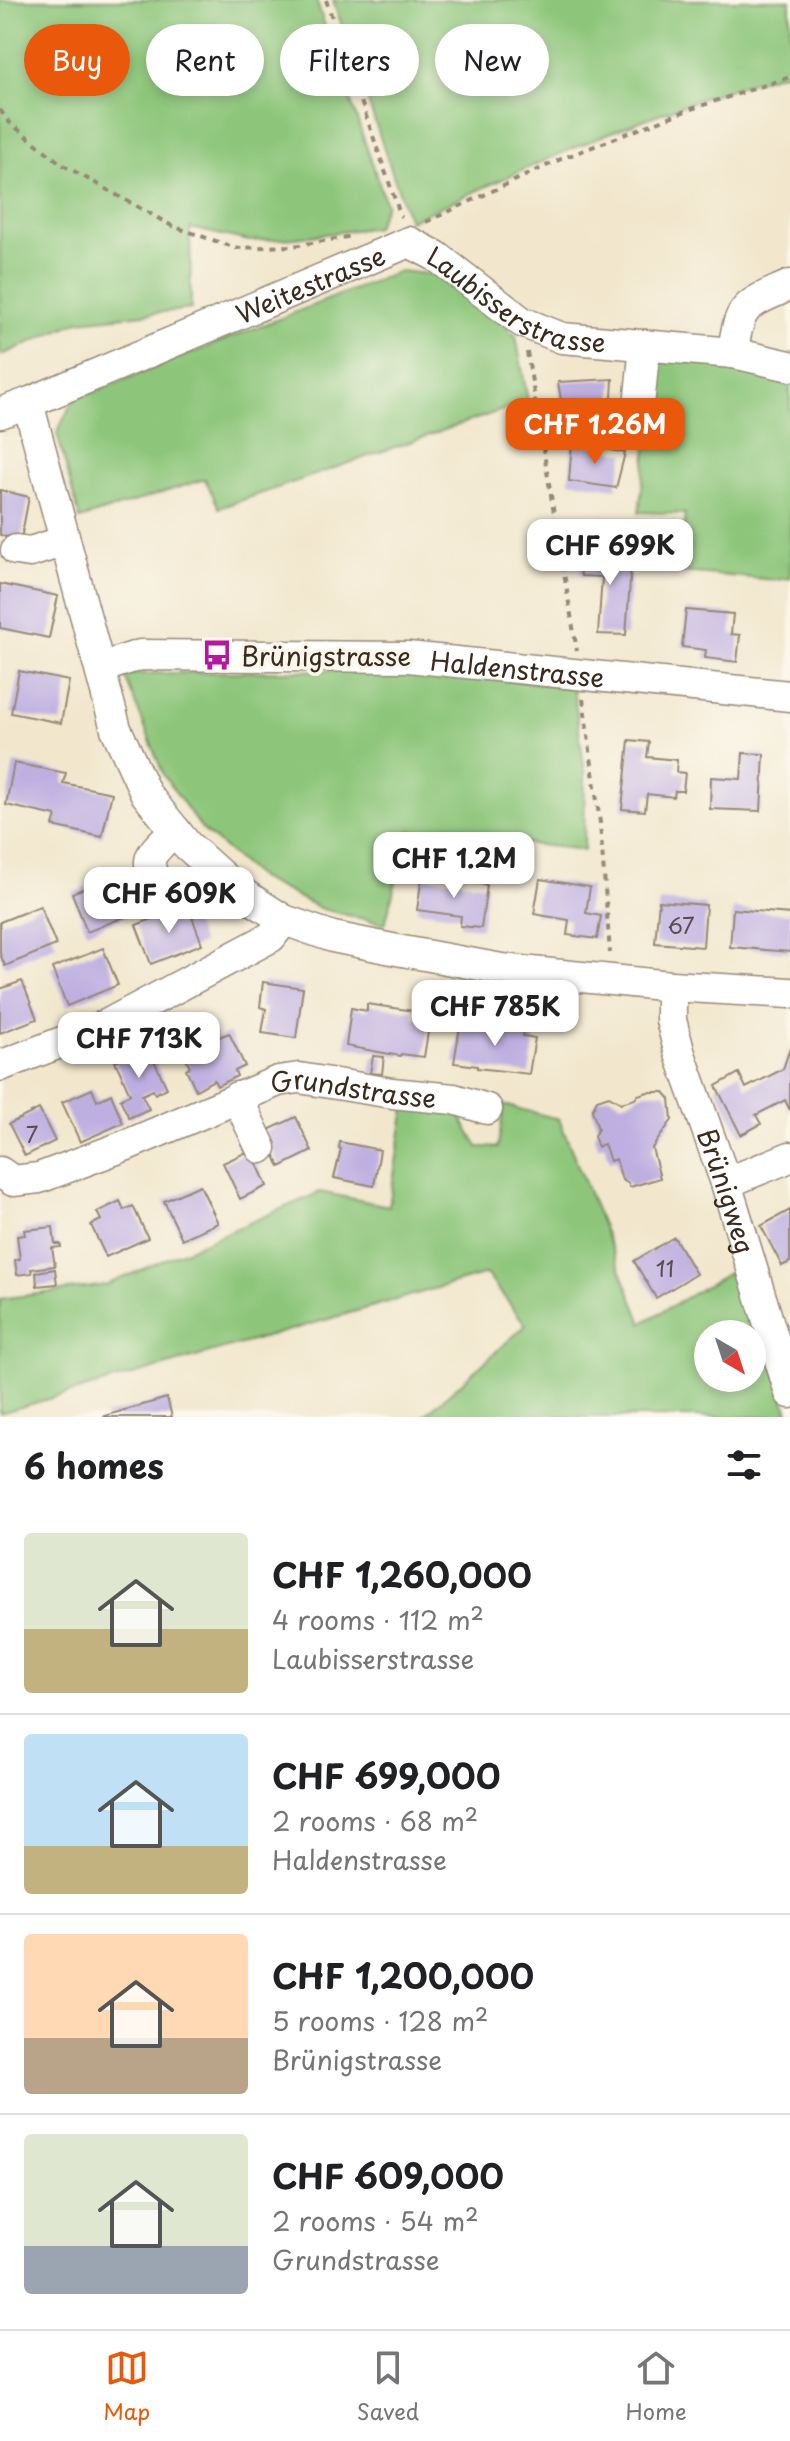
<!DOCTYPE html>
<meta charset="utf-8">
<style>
:root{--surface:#fff;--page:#f2f2f2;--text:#202124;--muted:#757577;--line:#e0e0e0;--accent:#ea580c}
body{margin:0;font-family:"Playpen Sans",sans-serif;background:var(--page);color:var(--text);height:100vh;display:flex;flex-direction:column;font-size:30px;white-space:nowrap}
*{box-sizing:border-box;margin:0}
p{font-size:26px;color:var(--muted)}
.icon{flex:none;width:44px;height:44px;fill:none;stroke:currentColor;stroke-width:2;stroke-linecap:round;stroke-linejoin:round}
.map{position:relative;height:1417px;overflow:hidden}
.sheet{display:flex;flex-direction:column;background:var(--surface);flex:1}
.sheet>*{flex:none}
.banner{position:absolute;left:24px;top:24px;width:742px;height:72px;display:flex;gap:16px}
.needle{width:52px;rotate:141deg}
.buttons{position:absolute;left:694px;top:1320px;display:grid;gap:16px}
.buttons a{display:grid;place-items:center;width:72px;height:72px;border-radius:50%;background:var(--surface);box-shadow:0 4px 12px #0003;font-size:40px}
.price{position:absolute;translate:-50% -68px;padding:0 18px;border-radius:16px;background:#fff;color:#222;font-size:26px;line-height:52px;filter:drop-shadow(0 2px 4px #0008)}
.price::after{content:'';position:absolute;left:50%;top:48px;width:24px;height:18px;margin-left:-12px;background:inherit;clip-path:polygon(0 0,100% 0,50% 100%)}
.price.active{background:var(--accent);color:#fff}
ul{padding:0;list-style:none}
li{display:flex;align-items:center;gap:24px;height:200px;padding:0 24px}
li+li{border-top:2px solid var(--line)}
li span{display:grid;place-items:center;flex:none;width:224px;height:160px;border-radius:8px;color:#555}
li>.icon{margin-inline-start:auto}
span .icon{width:96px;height:96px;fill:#fffc;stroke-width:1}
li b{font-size:34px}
h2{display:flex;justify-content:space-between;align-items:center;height:96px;padding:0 24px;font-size:34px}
.chip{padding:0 28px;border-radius:36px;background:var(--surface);box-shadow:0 4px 12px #0003;font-size:28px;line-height:72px}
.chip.active{background:var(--accent);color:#fff}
.tab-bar{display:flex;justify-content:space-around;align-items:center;height:112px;border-top:2px solid var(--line);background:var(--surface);font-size:22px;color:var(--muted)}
.tab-bar a{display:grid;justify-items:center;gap:4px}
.tab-bar .active{color:var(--accent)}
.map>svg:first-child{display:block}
.green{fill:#8dc67a;stroke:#64784c;stroke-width:2;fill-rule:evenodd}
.building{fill:#beafe1}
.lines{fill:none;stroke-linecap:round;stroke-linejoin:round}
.minor-casing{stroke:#968876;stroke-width:33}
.path{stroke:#968876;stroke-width:4;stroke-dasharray:6 6;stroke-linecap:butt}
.minor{stroke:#fff;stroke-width:30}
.labels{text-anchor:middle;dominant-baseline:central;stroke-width:7;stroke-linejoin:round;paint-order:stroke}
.number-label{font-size:22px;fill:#5c4b4f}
.street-label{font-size:26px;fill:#3b2a1e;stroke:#fbf7ec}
.poi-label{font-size:26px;fill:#3b2a1e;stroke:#fbf7ec;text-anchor:start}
</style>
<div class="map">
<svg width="790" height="1417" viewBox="0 0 790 1417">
<rect width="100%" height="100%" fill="#fbf7ec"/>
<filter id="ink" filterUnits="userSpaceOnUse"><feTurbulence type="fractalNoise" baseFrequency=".0125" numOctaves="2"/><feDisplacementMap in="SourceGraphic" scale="16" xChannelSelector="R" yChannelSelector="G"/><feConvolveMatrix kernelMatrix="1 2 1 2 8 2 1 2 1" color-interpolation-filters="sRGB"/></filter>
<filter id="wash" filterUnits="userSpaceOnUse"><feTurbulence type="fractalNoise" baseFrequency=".006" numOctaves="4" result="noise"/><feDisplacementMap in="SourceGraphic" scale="32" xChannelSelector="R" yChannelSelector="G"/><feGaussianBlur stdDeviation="1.8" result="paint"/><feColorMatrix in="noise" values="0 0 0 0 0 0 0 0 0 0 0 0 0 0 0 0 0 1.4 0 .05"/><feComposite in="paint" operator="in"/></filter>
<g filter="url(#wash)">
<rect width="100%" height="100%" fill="#f2e7cd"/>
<!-- green -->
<path class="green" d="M0 0H316L386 204 376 227 295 238 249 241 190 228 191 309 79 321 0 356Z
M333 0H790V71C657 107 534 165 409 221Z
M400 271 446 276 516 336 528 401 219 508 205 479 80 519 57 433 73 400Z
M658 355 790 372V578L776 580 682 572 685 514 639 512Z
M405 669 573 687 585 774 584 850 409 831 385 924 322 909 259 878 202 829 164 776 124 674Z
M406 1101 454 1106 478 1147H498L504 1105 559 1119 642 1323 746 1263 789 1417H423L526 1325 486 1274 0 1413V1299L106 1285 320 1192 389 1206ZM708 1334H752V1378H708Z"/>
<g id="blocks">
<!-- building -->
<path class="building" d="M613 379 611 415 564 417 558 382Z
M572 442 625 453 616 488 569 481Z
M0 490 29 497 21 539 0 535Z
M577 549 632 554 626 635 598 634 602 577 581 576Z
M0 584 58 596 49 638 0 628Z
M686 610 733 614 731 634 740 635 737 662 705 658 706 650 682 647Z
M19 671 69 681 61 723 11 713Z
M629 740 649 742 647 757 677 760 676 772 685 773 683 791H675L674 797 647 794 645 811 622 809Z
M743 753 764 754 761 811 710 809 711 777 741 779Z
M14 763 66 773 63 783 112 793 102 837 53 826 56 816 6 805Z
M122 873 137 912 87 932 72 893Z
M422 876 487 885 481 928 460 926 461 916 417 910Z
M540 879 590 887 586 913 601 916 597 939 567 935 569 920 534 914Z
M659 901 706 905 703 947 655 943Z
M40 906 56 945 5 966 0 954V922Z
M188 906 202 944 151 964 136 925Z
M733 909 790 914V952L730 947Z
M103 948 118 985 67 1006 52 968Z
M22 981 37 1019 0 1033V989Z
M263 982 303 988 296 1038 262 1033 266 1009 260 1007Z
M367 1004 414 1011 413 1017 430 1020 424 1057 401 1054 400 1056 346 1046 351 1008 367 1011Z
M477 1021 524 1028 523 1036 535 1038 529 1074 477 1068V1066L454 1063 460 1026 476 1029Z
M211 1026 217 1038 229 1033 245 1066 235 1071 237 1076 217 1086 214 1080 196 1090 186 1069 190 1067 184 1054 199 1047 193 1035Z
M147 1046 167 1088 155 1094 153 1090 142 1095 149 1109 129 1118 120 1099 130 1094 115 1061Z
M790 1048V1110L785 1100 756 1115 761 1124 741 1135 716 1086 739 1073 746 1088 783 1069Z
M373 1056 384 1057 382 1074 370 1073Z
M92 1089 97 1101 111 1094 123 1123 80 1142 62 1102Z
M648 1092H664L670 1099 672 1120 652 1148 660 1178 630 1187 628 1183 622 1180 616 1159 610 1161 604 1144 598 1147 594 1136 598 1129 592 1110 597 1100 609 1096 621 1103 635 1099 638 1095Z
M39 1109 55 1141 25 1156 9 1124Z
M296 1117 312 1151 280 1167 264 1132Z
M340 1142 380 1150 374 1186 334 1178 341 1149 339 1148Z
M251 1150 267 1186 240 1199 223 1163Z
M200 1185 218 1223 182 1239 164 1201Z
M120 1201 124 1210 133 1206 148 1238 106 1257 91 1225 101 1220 97 1212Z
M790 1210V1262L782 1266 761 1226Z
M53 1227 55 1244H60L61 1247 52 1248 55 1266 31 1269 32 1273 17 1275 15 1260 20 1259 17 1236 25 1235 24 1230Z
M674 1237 696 1274 656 1298 634 1261Z
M55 1269 57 1284 37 1286 36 1272Z
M167 1398 172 1417H105L104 1416Z"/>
</g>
</g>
<g filter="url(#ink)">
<use href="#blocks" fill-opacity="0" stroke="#968876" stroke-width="2"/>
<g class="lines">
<!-- minor casing -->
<g class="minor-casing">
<g id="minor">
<path d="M733 353C739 302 747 305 790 285"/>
<path d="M28 403 116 729 146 794 187 845 236 889 284 920 333 937 397 950 502 969 671 986 790 993"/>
<path id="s1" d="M0 413 28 403 409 242 436 256 522 322 562 338 733 353 790 366"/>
<path d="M637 426 645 345"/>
<path d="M16 550 30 552 65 541"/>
<path id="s2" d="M100 668 140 655 408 657 790 696"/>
<path d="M161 895C144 856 145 860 175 830"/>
<path id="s3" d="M671 986V1020L680 1054 726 1183 790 1393"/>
<path d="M0 1066 106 1025 271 937 284 920"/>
<path d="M237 1097 261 1148"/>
<path id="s4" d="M0 1172 13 1181 39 1178 127 1145 278 1081 299 1078 392 1093 454 1099 487 1109"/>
<path d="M726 1183 790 1157"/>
</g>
</g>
<!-- path -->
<path class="path" d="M326 0 401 217
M0 110 9 122 63 165 172 226 236 248 293 246 353 236
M426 222 561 159 688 110 790 77
M527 352 577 651
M583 699 600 823 610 953"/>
<!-- minor -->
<use href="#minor" class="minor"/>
</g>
</g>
<!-- icons -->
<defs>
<g id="bus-bare" transform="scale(2.4)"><path d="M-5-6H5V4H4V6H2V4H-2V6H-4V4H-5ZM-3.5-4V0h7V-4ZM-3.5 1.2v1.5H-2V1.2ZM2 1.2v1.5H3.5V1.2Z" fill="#b5179e" stroke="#fbf7ec" stroke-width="2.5" paint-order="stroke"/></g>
</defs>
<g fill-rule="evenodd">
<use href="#bus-bare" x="217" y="655"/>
</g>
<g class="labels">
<!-- number labels -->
<g class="number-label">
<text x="681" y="924">67</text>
<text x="32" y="1133">7</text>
<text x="665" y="1267">11</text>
</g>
<!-- street labels -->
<g class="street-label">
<text stroke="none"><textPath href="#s1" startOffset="336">Weitestrasse</textPath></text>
<text stroke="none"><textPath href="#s1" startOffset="568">Laubisserstrasse</textPath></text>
<text stroke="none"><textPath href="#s2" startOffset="420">Haldenstrasse</textPath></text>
<text stroke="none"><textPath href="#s4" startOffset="376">Grundstrasse</textPath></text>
<text stroke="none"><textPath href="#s3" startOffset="214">Brünigweg</textPath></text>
</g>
<!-- poi labels -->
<g class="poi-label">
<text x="241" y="655">Brünigstrasse</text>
</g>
</g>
</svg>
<div class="buttons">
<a><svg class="needle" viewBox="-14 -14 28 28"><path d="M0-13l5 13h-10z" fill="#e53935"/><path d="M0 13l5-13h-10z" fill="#757577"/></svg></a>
</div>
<b class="price active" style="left:595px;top:466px">CHF 1.26M</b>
<b class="price" style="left:610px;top:587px">CHF 699K</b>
<b class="price" style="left:454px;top:900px">CHF 1.2M</b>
<b class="price" style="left:169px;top:935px">CHF 609K</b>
<b class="price" style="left:495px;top:1048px">CHF 785K</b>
<b class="price" style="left:139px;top:1080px">CHF 713K</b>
<div class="banner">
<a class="chip active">Buy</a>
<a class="chip">Rent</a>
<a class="chip">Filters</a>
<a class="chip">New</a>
</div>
</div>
<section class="sheet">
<h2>6 homes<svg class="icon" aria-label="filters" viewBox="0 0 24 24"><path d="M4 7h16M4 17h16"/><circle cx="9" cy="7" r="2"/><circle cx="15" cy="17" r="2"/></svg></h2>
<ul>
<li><span style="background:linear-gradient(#dfe7d0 60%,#c2b280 0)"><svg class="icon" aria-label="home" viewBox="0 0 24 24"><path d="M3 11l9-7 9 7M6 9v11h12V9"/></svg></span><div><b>CHF 1,260,000</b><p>4 rooms · 112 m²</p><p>Laubisserstrasse</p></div></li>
<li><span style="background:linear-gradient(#bfe0f5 70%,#c2b280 0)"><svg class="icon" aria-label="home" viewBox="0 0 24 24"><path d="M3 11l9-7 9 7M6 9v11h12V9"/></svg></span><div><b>CHF 699,000</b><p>2 rooms · 68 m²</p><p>Haldenstrasse</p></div></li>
<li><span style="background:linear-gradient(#ffd9b3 65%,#b9a48a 0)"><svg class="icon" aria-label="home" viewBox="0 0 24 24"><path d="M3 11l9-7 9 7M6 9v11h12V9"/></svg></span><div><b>CHF 1,200,000</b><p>5 rooms · 128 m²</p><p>Brünigstrasse</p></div></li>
<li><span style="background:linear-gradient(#dfe7d0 70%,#9aa5b1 0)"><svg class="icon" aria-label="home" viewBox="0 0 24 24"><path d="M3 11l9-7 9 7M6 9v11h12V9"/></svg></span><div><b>CHF 609,000</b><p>2 rooms · 54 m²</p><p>Grundstrasse</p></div></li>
</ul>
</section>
<nav class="tab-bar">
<a class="active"><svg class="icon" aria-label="map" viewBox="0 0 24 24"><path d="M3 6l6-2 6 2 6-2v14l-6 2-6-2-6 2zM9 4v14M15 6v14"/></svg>Map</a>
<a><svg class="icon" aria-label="saved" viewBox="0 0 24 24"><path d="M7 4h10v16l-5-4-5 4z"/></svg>Saved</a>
<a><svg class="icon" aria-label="home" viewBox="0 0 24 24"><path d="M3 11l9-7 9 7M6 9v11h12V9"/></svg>Home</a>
</nav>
